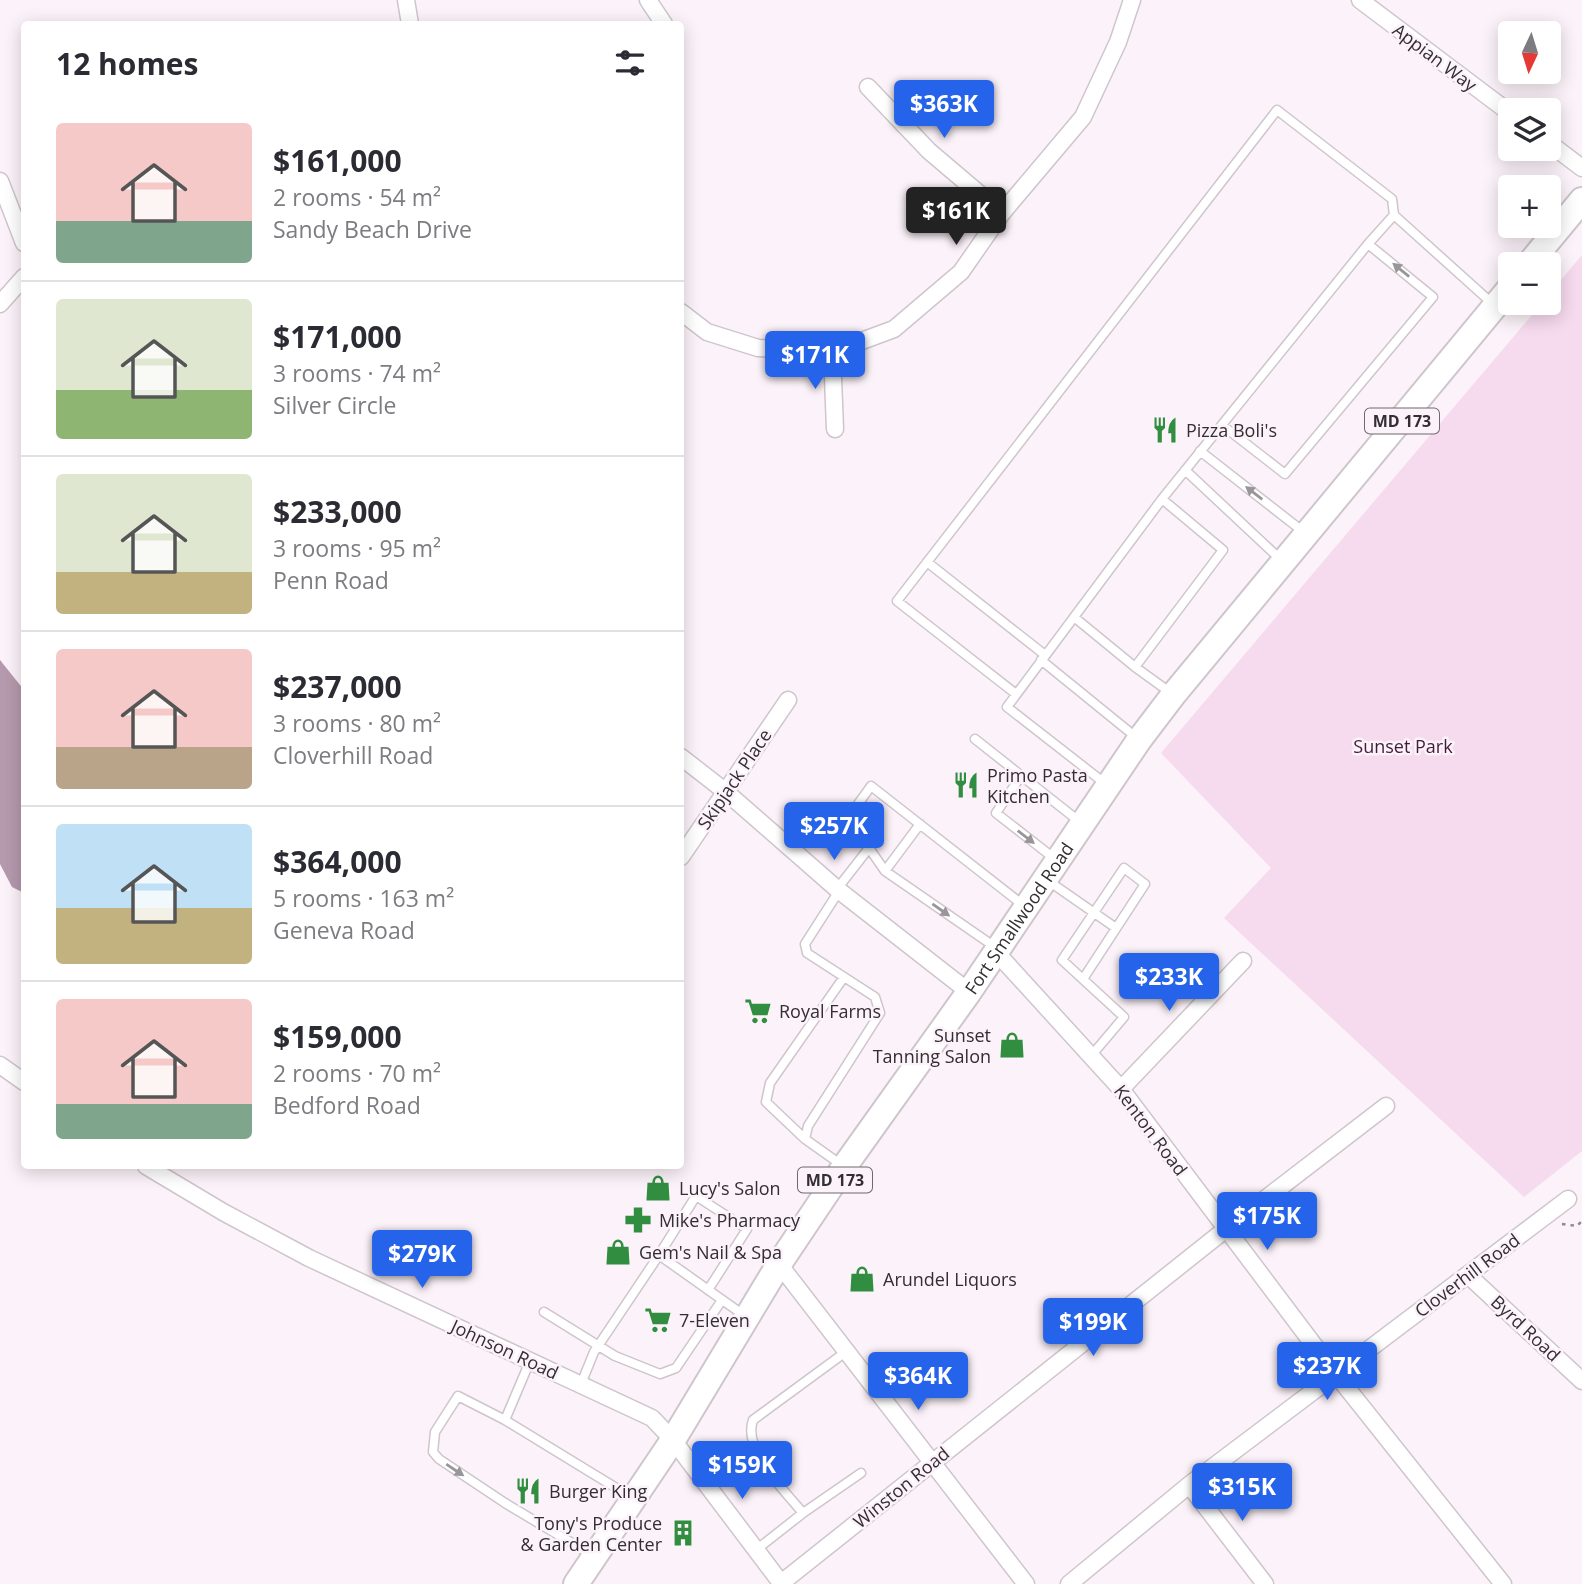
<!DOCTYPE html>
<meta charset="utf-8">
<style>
:root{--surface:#fff;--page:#f7f7f7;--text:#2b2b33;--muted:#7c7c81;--line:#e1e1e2;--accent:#2563eb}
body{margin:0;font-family:"Open Sans",sans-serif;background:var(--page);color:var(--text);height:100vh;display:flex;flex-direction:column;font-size:26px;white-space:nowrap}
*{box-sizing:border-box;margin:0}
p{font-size:23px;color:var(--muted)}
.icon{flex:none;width:38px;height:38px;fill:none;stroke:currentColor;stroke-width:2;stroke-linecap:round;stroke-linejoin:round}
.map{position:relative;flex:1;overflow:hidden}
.sheet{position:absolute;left:21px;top:21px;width:663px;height:1148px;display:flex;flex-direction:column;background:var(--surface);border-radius:7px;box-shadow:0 4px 18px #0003}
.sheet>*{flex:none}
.needle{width:46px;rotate:184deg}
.tools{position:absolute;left:1498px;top:21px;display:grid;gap:14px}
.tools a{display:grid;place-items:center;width:63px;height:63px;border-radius:7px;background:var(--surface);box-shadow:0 4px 18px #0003;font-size:35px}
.price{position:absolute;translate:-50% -60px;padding:0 16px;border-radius:7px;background:var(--accent);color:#fff;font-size:23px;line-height:46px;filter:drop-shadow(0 2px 4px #0008)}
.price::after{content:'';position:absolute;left:50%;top:42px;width:21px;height:16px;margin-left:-10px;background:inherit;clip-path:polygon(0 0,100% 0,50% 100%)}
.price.selected{background:#222;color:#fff}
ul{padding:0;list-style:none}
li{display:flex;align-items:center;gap:21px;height:175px;padding:0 35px}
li+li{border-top:2px solid var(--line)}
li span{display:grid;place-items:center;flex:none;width:196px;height:140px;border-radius:7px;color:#555}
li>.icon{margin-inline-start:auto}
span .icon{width:84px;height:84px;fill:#fffc;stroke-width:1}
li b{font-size:30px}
h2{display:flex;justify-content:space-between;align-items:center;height:84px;padding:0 35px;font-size:30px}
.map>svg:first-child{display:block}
.green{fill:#f6daee}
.water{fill:#b599ad}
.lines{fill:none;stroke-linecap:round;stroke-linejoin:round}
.service-casing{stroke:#cfc5cc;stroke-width:11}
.minor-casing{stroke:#cfc5cc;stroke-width:19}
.primary-casing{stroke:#cfc5cc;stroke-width:28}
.path{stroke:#90898e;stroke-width:2.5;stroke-dasharray:3.5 5;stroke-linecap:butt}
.service{stroke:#fff;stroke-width:8}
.minor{stroke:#fff;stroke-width:16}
.primary{stroke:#fff;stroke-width:24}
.oneway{fill:#989698}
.labels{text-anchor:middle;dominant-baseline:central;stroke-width:5;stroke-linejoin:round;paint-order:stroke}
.shield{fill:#fcf2f9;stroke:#6f696d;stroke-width:2}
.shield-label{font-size:16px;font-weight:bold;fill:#322e31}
.street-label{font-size:18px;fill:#322e31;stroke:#fcf2f9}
.poi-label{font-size:18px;fill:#322e31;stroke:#fcf2f9;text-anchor:start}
.park-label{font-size:18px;fill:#421d3a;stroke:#fcf2f9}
</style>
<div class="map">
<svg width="1582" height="1584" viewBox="0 0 1582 1584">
<rect width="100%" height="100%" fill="#fcf2f9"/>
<!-- green -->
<path class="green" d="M1582 255V1151L1524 1197 1224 918 1271 868 1161 753 1542 303H1549V294Z"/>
<!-- water -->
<path class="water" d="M0 660 24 690V893L12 887 0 864Z"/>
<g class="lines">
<!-- service casing -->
<g class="service-casing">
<path id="service" d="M1222 425 1285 474 1433 297 1368 244
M1200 451 1305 533
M1185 470 1280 559
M927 562 1045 655
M1074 617 1135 667 1171 693
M1041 660 1137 738
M1135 667 1223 550 1162 499
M1016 694 897 601 1277 110 1392 199 1394 215
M975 739 1080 822
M1021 776 996 813 1055 859
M1107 785 1007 707 1162 499 1368 244 1394 215 1494 305
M869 848 885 871 995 947
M885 871 920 824
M1047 880 1116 928
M837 889 869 848 843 825 871 786 1023 905
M839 891 805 944 807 953 875 997 880 1013 808 1126 805 1139 843 1166
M1083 979 1145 884 1124 868 1062 960 1124 1017 1091 1056
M805 1139 766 1102 770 1083 844 977
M659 1255 696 1196 747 1229 708 1290
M544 1312 615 1356 660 1374 676 1368 722 1300
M530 1361 505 1420 631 1497
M581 1384 594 1352 659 1255 745 1316
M505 1420 458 1396 435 1432 433 1452 439 1459 505 1503 592 1555
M803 1513 861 1473
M756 1550 803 1513C785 1491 742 1450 753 1420L847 1351"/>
</g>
<!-- minor casing -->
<g class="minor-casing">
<path id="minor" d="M406 0 410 24
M648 0 664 24
M1360 0 1510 113
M868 87 929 151 1002 213
M1549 143 1582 168
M0 181 24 243
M0 304 24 277
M681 312 707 332 758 348 832 352 894 329 961 272 1002 213 1083 117 1118 42 1132 0
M832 352 835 429
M681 757 726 792 837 889 969 992
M681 857 788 700
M995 951 1121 1089 1335 1373 1503 1584
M0 1065 24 1082
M1121 1089 1243 961
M146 1166 223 1212 309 1258 652 1418 673 1440 781 1583
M779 1264 1026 1584
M1469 1276 1582 1381
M1189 1485 1265 1584
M780 1584 1226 1229 1386 1106
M1069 1584 1189 1485 1568 1199"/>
</g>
<!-- primary casing -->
<g class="primary-casing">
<g id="primary">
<path d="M1529 264 1582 200"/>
<path id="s1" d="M576 1584 673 1440 779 1264 844 1167 969 992 1139 740 1174 694 1510 288"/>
</g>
</g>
<!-- path -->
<path class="path" d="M1562 1224 1577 1226 1582 1221"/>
<!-- service -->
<use href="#service" class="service"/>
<!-- minor -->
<use href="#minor" class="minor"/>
<!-- primary -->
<use href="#primary" class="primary"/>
</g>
<!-- one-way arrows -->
<defs><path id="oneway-solid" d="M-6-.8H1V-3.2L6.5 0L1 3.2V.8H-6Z" transform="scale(1.75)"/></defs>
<g class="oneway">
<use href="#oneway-solid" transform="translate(1401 270) rotate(-141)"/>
<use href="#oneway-solid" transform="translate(1254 493) rotate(-142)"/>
<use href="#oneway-solid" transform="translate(1026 837) rotate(38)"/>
<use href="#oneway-solid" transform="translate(941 910) rotate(35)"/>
<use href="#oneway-solid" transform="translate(455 1470) rotate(34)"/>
</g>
<!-- icons -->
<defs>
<g id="restaurant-bare" transform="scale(2.1)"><path d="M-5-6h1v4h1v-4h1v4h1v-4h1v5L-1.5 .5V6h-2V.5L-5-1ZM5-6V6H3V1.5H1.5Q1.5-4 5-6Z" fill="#318e40" stroke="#fcf2f9" stroke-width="2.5" paint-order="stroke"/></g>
<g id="supermarket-bare" transform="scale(2.1)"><path d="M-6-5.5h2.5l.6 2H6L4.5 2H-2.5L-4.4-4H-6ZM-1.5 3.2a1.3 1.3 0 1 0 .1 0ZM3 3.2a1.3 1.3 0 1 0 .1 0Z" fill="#318e40" stroke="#fcf2f9" stroke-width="2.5" paint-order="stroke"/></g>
<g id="shop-bare" transform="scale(2.1)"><path d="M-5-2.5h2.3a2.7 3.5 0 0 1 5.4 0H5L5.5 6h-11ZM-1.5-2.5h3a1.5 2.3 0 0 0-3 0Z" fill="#318e40" stroke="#fcf2f9" stroke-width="2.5" paint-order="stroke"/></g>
<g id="pharmacy-bare" transform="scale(2.1)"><path d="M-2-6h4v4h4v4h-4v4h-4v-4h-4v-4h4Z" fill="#318e40" stroke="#fcf2f9" stroke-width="2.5" paint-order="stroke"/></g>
<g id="building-bare" transform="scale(2.1)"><path d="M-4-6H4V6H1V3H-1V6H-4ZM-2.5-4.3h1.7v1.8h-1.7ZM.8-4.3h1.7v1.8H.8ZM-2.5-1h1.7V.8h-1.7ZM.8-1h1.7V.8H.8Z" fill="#318e40" stroke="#fcf2f9" stroke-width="2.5" paint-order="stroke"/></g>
</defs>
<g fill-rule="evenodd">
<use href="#restaurant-bare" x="1165" y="430"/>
<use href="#restaurant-bare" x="966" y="785"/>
<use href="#supermarket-bare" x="758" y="1011"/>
<use href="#shop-bare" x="1012" y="1045"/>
<use href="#shop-bare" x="658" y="1188"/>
<use href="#pharmacy-bare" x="638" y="1220"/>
<use href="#shop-bare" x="618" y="1252"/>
<use href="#shop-bare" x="862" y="1279"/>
<use href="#supermarket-bare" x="658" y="1320"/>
<use href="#restaurant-bare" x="528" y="1491"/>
<use href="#building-bare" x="683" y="1533"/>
</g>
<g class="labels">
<!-- shield labels -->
<g class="shield">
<rect x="1365" y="408.5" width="74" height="25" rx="5"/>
<rect x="798" y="1167.5" width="74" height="25" rx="5"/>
</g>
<g class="shield-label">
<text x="1402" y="421">MD 173</text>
<text x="835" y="1180">MD 173</text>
</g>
<!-- street labels -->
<g class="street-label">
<text transform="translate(1435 57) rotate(37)">Appian Way</text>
<text transform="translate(734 779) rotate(-56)">Skipjack Place</text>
<text stroke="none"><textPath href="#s1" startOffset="800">Fort Smallwood Road</textPath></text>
<text transform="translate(1151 1130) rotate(53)">Kenton Road</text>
<text transform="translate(1467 1275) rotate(-37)">Cloverhill Road</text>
<text transform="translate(1526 1328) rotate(43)">Byrd Road</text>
<text transform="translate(505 1349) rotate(25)">Johnson Road</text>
<text transform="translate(901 1487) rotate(-39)">Winston Road</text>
</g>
<!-- poi labels -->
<g class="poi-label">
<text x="1186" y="430">Pizza Boli's</text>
<text x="987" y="775">Primo Pasta<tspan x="987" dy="21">Kitchen</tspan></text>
<text x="779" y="1011">Royal Farms</text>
<text x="991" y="1035" text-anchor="end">Sunset<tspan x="991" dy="21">Tanning Salon</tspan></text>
<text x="679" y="1188">Lucy's Salon</text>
<text x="659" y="1220">Mike's Pharmacy</text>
<text x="639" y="1252">Gem's Nail &amp; Spa</text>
<text x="883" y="1279">Arundel Liquors</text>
<text x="679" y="1320">7-Eleven</text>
<text x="549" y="1491">Burger King</text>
<text x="662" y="1523" text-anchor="end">Tony's Produce<tspan x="662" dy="21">&amp; Garden Center</tspan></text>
</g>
<!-- park labels -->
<g class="park-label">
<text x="1403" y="746">Sunset Park</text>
</g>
</g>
</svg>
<div class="tools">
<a><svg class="needle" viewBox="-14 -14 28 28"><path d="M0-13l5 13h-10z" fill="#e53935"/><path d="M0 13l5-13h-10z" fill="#7c7c81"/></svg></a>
<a><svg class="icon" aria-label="layers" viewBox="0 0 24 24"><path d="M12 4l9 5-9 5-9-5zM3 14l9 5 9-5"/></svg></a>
<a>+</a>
<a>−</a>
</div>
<b class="price" style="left:944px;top:140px">$363K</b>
<b class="price selected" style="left:956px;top:247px">$161K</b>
<b class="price" style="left:815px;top:391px">$171K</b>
<b class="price" style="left:834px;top:862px">$257K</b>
<b class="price" style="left:1169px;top:1013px">$233K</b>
<b class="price" style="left:1267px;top:1252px">$175K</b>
<b class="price" style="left:422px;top:1290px">$279K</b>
<b class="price" style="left:1093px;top:1358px">$199K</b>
<b class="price" style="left:1327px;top:1402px">$237K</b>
<b class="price" style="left:918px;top:1412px">$364K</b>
<b class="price" style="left:742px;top:1501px">$159K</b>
<b class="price" style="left:1242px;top:1523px">$315K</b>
<section class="sheet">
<h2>12 homes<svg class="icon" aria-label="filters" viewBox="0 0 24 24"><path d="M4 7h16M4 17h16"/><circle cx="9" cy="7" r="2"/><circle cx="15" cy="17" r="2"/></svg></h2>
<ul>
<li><span style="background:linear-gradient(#f6c9c9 70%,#7fa58c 0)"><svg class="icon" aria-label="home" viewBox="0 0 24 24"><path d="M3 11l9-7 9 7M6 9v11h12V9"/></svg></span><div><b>$161,000</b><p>2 rooms · 54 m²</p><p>Sandy Beach Drive</p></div></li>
<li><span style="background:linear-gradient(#dfe7d0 65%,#8fb573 0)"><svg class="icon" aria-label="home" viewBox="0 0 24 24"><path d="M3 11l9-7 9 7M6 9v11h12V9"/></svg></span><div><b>$171,000</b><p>3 rooms · 74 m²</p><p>Silver Circle</p></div></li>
<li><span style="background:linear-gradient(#dfe7d0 70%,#c2b280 0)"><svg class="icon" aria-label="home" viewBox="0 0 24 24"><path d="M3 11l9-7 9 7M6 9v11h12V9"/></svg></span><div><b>$233,000</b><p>3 rooms · 95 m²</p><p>Penn Road</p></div></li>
<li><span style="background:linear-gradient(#f6c9c9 70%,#b9a48a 0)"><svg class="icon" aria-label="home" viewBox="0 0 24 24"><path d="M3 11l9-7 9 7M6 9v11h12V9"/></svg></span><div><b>$237,000</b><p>3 rooms · 80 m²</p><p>Cloverhill Road</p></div></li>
<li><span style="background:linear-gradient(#bfe0f5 60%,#c2b280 0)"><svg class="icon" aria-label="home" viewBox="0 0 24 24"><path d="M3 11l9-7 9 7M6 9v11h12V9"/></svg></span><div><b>$364,000</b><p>5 rooms · 163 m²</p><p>Geneva Road</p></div></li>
<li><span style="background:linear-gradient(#f6c9c9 75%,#7fa58c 0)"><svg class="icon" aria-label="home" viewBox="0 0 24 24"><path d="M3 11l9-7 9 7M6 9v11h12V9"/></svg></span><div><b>$159,000</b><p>2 rooms · 70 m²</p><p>Bedford Road</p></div></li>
</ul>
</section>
</div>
